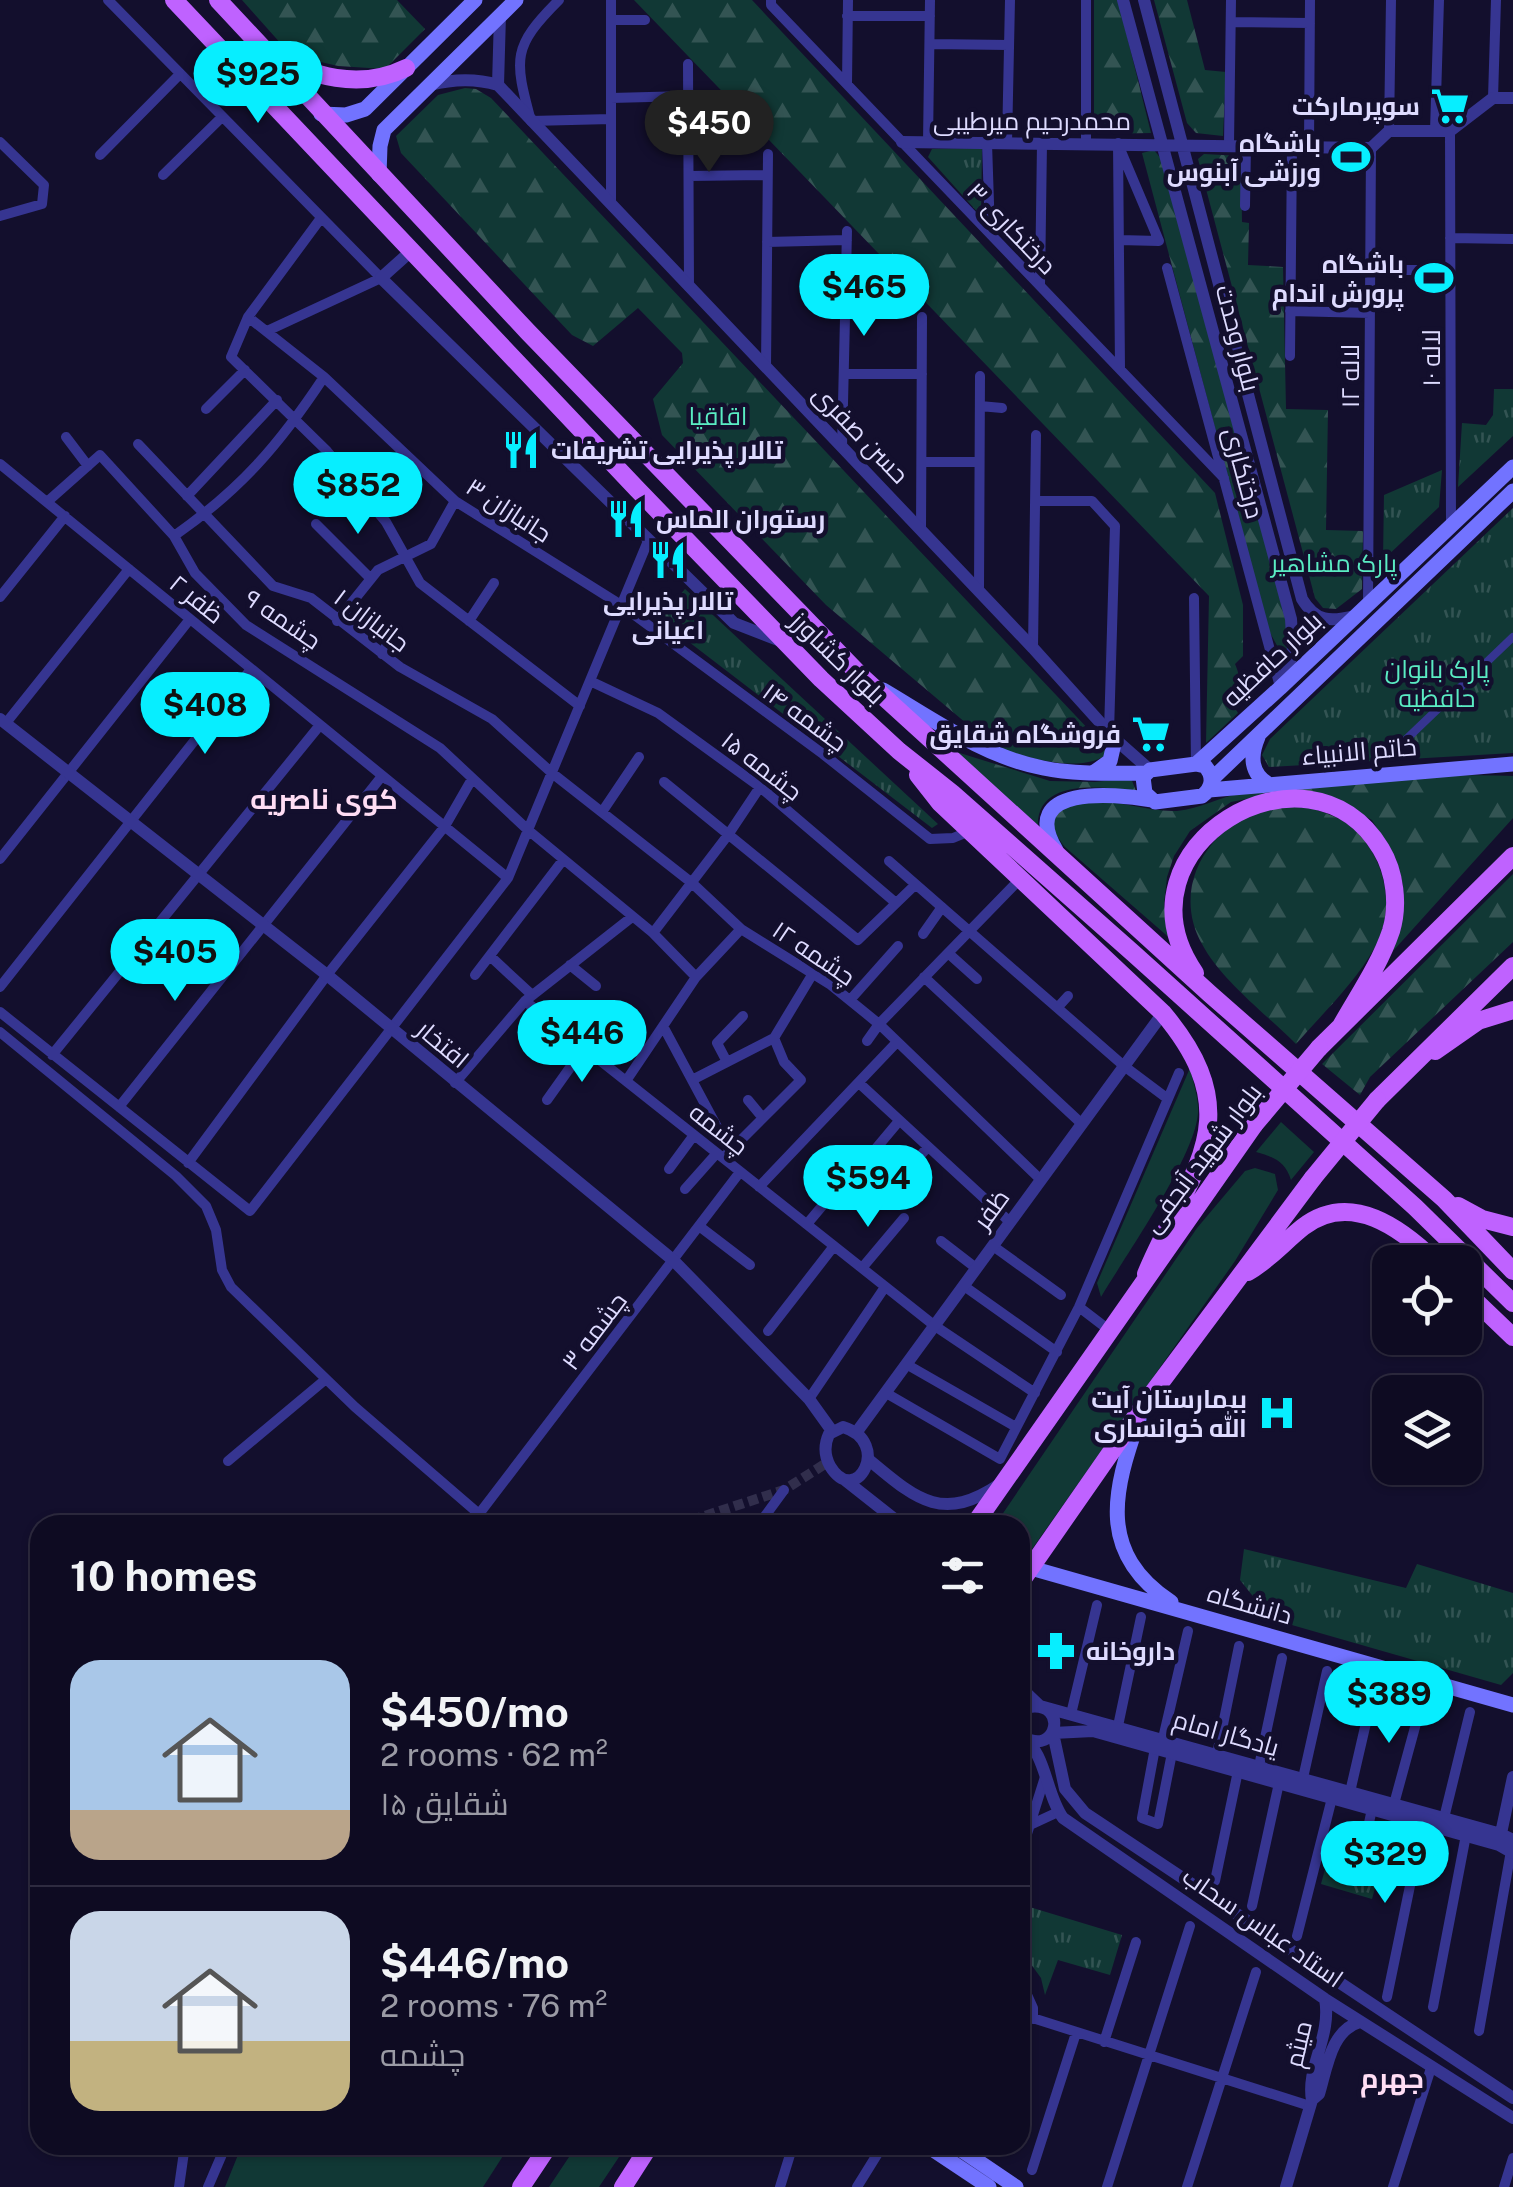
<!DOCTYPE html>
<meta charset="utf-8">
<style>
:root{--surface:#0e0b22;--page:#17142a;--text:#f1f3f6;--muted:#9b9ba5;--line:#2e2b40;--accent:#07eeff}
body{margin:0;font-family:"Public Sans",Cairo,sans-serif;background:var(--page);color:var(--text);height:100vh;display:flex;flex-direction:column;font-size:38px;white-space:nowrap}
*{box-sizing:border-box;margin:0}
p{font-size:32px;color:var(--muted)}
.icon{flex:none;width:55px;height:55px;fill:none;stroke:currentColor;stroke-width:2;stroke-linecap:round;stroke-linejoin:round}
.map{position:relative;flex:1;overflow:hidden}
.sheet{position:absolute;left:30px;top:1515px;width:1000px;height:640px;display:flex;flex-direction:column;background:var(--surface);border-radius:30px;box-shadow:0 2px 8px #0004,0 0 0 2px var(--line)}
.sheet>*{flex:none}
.tools{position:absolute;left:1372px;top:1245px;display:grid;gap:20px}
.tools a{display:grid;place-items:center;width:110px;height:110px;border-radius:20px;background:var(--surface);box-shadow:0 2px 8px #0004,0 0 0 2px var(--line);font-size:50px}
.price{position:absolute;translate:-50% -85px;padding:0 22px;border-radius:35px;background:var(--accent);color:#111;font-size:32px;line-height:65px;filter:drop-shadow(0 2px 5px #0008)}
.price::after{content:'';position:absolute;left:50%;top:60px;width:30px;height:22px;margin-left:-15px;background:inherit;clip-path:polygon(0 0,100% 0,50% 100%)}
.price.on{background:#222;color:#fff}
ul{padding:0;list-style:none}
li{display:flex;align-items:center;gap:30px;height:250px;padding:0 40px}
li+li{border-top:2px solid var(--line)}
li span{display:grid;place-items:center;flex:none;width:280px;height:200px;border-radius:30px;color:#555}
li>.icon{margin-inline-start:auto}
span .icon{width:120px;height:120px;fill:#fffc;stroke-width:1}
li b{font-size:42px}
h2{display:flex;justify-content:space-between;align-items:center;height:120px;padding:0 40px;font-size:42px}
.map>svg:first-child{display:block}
.grass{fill:#113835}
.forest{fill:url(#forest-firs)}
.park{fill:url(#park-tufts)}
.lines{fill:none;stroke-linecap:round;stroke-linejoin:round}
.minor-tunnel{stroke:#312e4c;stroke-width:10;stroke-dasharray:10 5;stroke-linecap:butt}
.pedestrian{stroke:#363591;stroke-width:8}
.minor{stroke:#363591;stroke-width:10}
.tertiary{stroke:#363591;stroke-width:12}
.secondary{stroke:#7273ff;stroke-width:15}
.primary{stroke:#bf62ff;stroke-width:18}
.primary-bridge{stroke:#bf62ff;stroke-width:18}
.labels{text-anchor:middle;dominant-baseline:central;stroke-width:9;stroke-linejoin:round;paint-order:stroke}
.poi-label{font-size:25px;font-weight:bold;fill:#dedbff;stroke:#130f2d;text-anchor:end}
.street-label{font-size:25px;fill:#dedbff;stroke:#130f2d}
.park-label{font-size:25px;fill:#5aecc3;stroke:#130f2d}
.neighbourhood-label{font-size:28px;font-weight:bold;fill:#ffddf4;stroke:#130f2d}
</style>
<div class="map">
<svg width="1513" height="2187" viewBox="0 0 1513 2187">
<defs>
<pattern id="forest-firs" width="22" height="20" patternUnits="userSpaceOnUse" patternTransform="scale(2.5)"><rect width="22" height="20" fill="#113835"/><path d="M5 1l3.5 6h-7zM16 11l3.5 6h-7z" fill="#335453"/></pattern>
<pattern id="park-tufts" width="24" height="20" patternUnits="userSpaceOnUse" patternTransform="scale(2.5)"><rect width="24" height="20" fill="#113835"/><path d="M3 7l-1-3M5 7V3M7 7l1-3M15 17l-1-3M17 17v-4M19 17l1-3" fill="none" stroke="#335453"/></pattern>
</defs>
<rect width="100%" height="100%" fill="#130f2d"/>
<!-- grass -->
<path class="grass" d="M1190 1068C1193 1082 1199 1098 1198 1113 1195 1157 1126 1255 1101 1297L1097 1283Z
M1281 1122 1314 1152 1291 1180C1285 1161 1274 1157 1256 1152Z
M1255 1168 1275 1174 1278 1190 1235 1261 1020 1566V1525H995L1197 1228 1245 1171Z
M242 2145H510L483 2187H225Z
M577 2145H627L599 2187H549Z"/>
<!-- forest -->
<path class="forest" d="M242 0H397L425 29 385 69 338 66 291 55Z
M634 0H752L1215 493 1243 605V656L1235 664C1242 679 1238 685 1227 696L1238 713 1206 743 1209 596Z
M1094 0H1118L1151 133 1100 134 1094 123Z
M1154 0H1187L1205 70 1226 72 1223 136 1196 133 1187 123Z
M465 88 476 89 491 98 1110 752C1084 776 1021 757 992 745L826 605 662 435 653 399 683 363 682 353 638 308 593 346 572 335 401 153 396 136 438 95Z
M1154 150 1162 160 1287 625 1289 648 1286 652 1280 651 1269 631 1142 153Z
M1204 154 1241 156 1242 222 1249 223 1248 265 1283 267 1286 409 1328 410 1326 530 1363 531 1362 589 1336 609 1323 608 1315 598 1198 159Z
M950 750 1050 781 1095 782 1131 778 1136 791C1103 787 1034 777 1038 829Z
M1513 776V818L1393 951 1404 907 1403 885 1396 859 1372 820 1337 801 1272 794 1231 802 1190 831 1174 856 1167 877 1164 904 1172 940 1065 847C1056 836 1045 817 1063 808 1098 790 1141 813 1177 811 1200 809 1221 796 1244 793 1329 784 1428 772 1513 776Z
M1307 807C1322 812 1338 816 1350 826 1385 855 1397 907 1375 947 1355 983 1323 1013 1296 1044 1267 1015 1221 980 1202 944 1170 887 1209 823 1269 809 1281 806 1295 808 1307 807Z
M1513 874V942L1370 1077 1360 1095 1322 1064Z"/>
<!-- park -->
<path class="park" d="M982 148 981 216 928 157 932 149Z
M1494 389H1513V436L1458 487 1462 423 1486 425 1493 415Z
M1442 470 1439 507 1383 560 1384 495Z
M1513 508V753L1269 767 1262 755 1270 739Z
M685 589 938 824 932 828 659 619Z
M1244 1549 1406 1588 1417 1564 1513 1593V1673L1501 1685 1271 1619 1240 1580Z
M1327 1862 1378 1877 1372 1899 1321 1884Z
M1023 1905 1122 1935 1110 1975 1058 1960 1045 1995 1041 1978 1020 1949Z"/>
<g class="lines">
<!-- minor-tunnel -->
<path class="minor-tunnel" d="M677 1525 784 1490 828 1462"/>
<!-- pedestrian -->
<path class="pedestrian" d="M1396 749 1513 637"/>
<!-- minor -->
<path class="minor" d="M108 0 381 278 267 331
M559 0C512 47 514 58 531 121L611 119
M771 0V5L1224 478
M1086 0V143
M847 16H930
M611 20H645
M1231 22 1310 23
M930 44 1009 45
M688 64 689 287
M847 84 848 0
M611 98 688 96
M1493 98 1496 0
M1389 131 1391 0
M1435 131 1439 0
M1450 131 1451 525
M0 142 44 185 42 204 0 216
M928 142 930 0
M987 143 990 233
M1007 143 1010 0
M1118 143 1120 369
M1229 144 1231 0
M1309 146 1310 0
M100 155 180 74
M163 175 222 117
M689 176 767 175
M611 204V0
M1245 206 1246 145
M321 218 248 317 231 357 326 450 386 522 420 583 580 706
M1450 238 1513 239
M1119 240 1159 241 1120 149
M767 242 847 240
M1167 268 1280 687
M1370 270H1450
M1040 285 1042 143
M1290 311 1370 313
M248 317 324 377 455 501 621 605 823 754 930 839 953 838 970 831
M1290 356 1292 146
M766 367 768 154
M844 374H922
M980 406 1002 408
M206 409 245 370
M66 437 88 466
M138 444 273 586 311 598 400 667 492 719 552 773 692 883 741 929 831 985 879 1024 1041 1180
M842 447 847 231
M922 462H979
M0 464 508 878
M187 496 277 400
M1035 501H1092L1115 526 1109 732
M47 502 100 455 174 536 195 573 246 625 440 748 528 830 653 933 696 977
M316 524 371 579
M921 530 922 317
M174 536C241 489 279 445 324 377
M979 590 980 376
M0 597 65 516
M1194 598 1196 764
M1368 604 1371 148
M337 621 378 570 431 544 455 501
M469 621 494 583
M1033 648 1036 435
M382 654 395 630
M590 681 658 713 760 787 896 903
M6 723 129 569
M664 782 858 940 915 885
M602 812 639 757
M0 859 190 619
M889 861 1124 1066 1168 1099
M653 933 728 835 760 787
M923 934 942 907
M948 953 977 979
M490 956 532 995
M570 965 596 986
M475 975 563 860
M924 977 1082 1124
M0 987 251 669
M850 1000 898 946
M525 1001 935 1326 1035 1393
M1058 1007 1068 996
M0 1012 250 1211 508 878 648 541
M663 1026 730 1151
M0 1032 176 1176 206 1206 216 1230 222 1270 231 1287 355 1407 479 1514 486 1525
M774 1038 812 975
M867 1041 879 1024 1021 878
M52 1055 320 725
M727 1062 717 1043 743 1016
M692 1080 774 1038
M626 1081 696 977 741 929
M455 1083 525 1001 632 917
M859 1083 1010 1222
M547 1100 584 1048
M748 1100 763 1118
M119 1107 382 776
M873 1152 899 1121
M723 1158 801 1080 784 1062 774 1038
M188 1163 327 975 445 826 472 779
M669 1169 694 1135
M759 1187 897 1042
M891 1188 928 1147
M685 1189 717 1153
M807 1224 844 1180
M699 1226 750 1265
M941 1241 976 1268
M993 1246 1061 1295
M862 1268 904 1218
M964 1286 1057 1352
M1079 1307 1109 1330
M768 1331 834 1246
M906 1364 1016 1427
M886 1393 1000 1459 1079 1307 1179 1073
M809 1399 885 1287
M228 1461 326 1379
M479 1514 740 1172
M754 1525 765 1516 784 1490
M1071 1714 1097 1605
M1118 1726 1141 1617
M1161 1747 1188 1631
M1155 1748 1142 1818 1158 1824 1172 1753
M1217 1754 1239 1646
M1259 1766 1282 1658
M1303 1778 1327 1671
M1350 1792 1375 1684
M1394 1804 1423 1698
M1444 1818 1470 1712
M1030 1825 1058 1812
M1020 1856 1045 1777
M1360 1864 1372 1809
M1215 1881 1238 1771
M1252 1906 1279 1783
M1297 1936 1332 1798
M1020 1979 1033 2008V2019
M1387 1997 1423 1823
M1433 2007 1466 1835
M1020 2014 1310 2106
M1479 2031 1511 1851
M1104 2042 1136 1942
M1032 2170 1076 2033
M179 2187 185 2145
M208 2187 226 2145
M780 2187 793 2145
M857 2187 883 2145
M1107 2187 1190 1926
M1187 2187 1256 1972
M1393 2187 1431 2068
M1504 2187 1513 2158"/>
<!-- tertiary -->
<path class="tertiary" d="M1123 0 1291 619 1293 653 1282 683
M1144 0 1302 599C1316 622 1330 622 1355 616
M430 85C453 79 475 78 498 85L1033 648 1115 739 1150 770
M498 85 500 15
M902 142 1371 148 1389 131H1450L1493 98H1513
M410 252 381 278 734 623 783 642
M0 719 327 975 673 1260 809 1399 832 1431
M843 1427C893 1442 856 1509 830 1466 824 1455 824 1445 829 1434Z
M856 1433 1163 1013
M868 1459C915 1498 941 1524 1000 1484
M845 1480 902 1525
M1020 1687 1040 1706 1501 1834 1513 1840
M1020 1718 1029 1707C1069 1701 1057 1757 1024 1737
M1020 1735C1047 1752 1045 1793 1063 1818L1325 1999 1513 2118
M1500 1838 1513 1777
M1513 1853 1499 1845 1093 1731 1053 1733 1065 1789 1085 1813 1513 2098
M1312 2100 1319 2094C1327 2068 1331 2030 1360 2022
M1286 2187 1312 2100C1306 2067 1332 2036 1325 1999"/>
<!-- secondary -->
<path class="secondary" d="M321 114 346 115 365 109 475 0
M379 175 380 146 384 130 516 0
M883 690C934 720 985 757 1043 768 1076 775 1111 773 1145 773
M1258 737C1250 756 1250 774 1270 785
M1196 764 1280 688 1513 467
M1196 764 1205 766C1214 776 1213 788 1202 796L1155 802 1145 793 1143 777 1150 770Z
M1093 773 1110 761 1115 739
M1211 780 1513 491
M1209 790 1513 764
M1056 850C1017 785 1114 793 1151 800
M1139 1419C1113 1491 1097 1553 1171 1602
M1031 1568 1513 1705
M926 2145 989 2187
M954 2145 1016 2187"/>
<!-- primary -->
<path class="primary" d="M174 0 637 489 821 679 899 751 952 793 1133 953 1415 1207 1513 1303
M218 0 528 332 862 677 1210 994 1444 1199 1513 1271
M270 51C310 78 361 90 406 68
M918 775 940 803 1163 1013C1252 1119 1190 1169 1146 1274
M1195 973C1108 847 1309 728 1381 849 1395 872 1399 905 1391 931 1380 964 1358 996 1341 1026
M1319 1048 1513 856
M1435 1051 1478 1021 1513 1010
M1377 1100 1513 966
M1458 1206 1482 1219 1513 1227
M1248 1272C1269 1260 1284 1242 1303 1227 1351 1190 1402 1229 1436 1262
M1465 1291 1513 1337
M974 1525 1254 1125
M1020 1583 1146 1402 1313 1178
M521 2187 549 2145
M623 2187 650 2145"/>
<!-- primary-bridge -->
<path class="primary-bridge" d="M1254 1125 1319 1048
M1313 1178 1377 1100"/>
</g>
<!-- icons -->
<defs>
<g id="supermarket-bare" transform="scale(3)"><path d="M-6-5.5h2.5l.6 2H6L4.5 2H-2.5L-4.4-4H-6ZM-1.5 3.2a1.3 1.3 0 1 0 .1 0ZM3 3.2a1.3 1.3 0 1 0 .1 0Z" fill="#07eeff" stroke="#130f2d" stroke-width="2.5" paint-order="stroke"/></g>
<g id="stadium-bare" transform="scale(3)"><path d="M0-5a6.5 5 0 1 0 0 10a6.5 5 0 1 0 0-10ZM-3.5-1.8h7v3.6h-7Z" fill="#07eeff" stroke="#130f2d" stroke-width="2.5" paint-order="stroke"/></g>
<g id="restaurant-bare" transform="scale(3)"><path d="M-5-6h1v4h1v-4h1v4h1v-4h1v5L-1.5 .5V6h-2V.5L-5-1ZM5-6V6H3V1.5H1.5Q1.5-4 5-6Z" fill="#07eeff" stroke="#130f2d" stroke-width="2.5" paint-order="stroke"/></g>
<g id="hospital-bare" transform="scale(3)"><path d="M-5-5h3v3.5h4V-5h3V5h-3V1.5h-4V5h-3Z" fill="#07eeff" stroke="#130f2d" stroke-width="2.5" paint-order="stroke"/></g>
<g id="pharmacy-bare" transform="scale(3)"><path d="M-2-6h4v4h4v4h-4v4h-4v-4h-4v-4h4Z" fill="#07eeff" stroke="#130f2d" stroke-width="2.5" paint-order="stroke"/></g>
</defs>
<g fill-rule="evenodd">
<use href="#supermarket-bare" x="1450" y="106"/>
<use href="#stadium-bare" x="1351" y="157"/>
<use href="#stadium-bare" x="1434" y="278"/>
<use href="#restaurant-bare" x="521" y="450"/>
<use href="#restaurant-bare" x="626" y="519"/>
<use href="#restaurant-bare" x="668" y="560"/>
<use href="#supermarket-bare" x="1151" y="734"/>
<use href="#hospital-bare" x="1277" y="1413"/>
<use href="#pharmacy-bare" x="1056" y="1651"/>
</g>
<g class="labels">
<!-- poi labels -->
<g class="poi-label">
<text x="1420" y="106">سوپرمارکت</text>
<text x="1321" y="143">باشگاه<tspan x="1321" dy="29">ورزشی آبنوس</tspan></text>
<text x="1404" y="264">باشگاه<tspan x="1404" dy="29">پرورش اندام</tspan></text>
<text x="551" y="450" text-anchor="start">تالار پذیرایی تشریفات</text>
<text x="656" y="519" text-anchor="start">رستوران الماس</text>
<text x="668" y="601" text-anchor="middle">تالار پذیرایی<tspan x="668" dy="29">اعیانی</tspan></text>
<text x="1121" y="734">فروشگاه شقایق</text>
<text x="1247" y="1399">بیمارستان آیت<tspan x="1247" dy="29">الله خوانساری</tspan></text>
<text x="1086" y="1651" text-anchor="start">داروخانه</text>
</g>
<!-- street labels -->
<g class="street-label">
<text x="1032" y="121">محمدرحیم میرطیبی</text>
<text transform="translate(1012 228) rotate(46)">درختکاری ۳</text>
<text transform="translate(1238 338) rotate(75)">بلوار وحدت</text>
<text transform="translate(1431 358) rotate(-90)">لاله ۱۰</text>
<text transform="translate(1350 376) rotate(-90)">لاله ۱۲</text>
<text transform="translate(861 434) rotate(46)">حسن صفری</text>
<text transform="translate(1244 473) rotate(75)">درختکاری</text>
<text transform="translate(509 510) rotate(33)">جانبازان ۳</text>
<text transform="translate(197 599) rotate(39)">ظفر ۲</text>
<text transform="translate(283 619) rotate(34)">چشمه ۹</text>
<text transform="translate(372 620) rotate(37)">جانبازان ۱</text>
<text transform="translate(838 658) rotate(44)">بلوار کشاورز</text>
<text transform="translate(1272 659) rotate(-43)">بلوار حافظیه</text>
<text transform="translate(805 717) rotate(36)">چشمه ۱۴</text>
<text transform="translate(1359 751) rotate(-5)">خاتم الانبیاء</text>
<text transform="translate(762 766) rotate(38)">چشمه ۱۵</text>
<text transform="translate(814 953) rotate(34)">چشمه ۱۲</text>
<text transform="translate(443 1044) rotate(40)">افتخار</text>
<text transform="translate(719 1129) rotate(38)">چشمه</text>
<text transform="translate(1202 1158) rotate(-53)">بلوار شهید آنجفی</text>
<text transform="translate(991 1209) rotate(-54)">ظفر</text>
<text transform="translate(594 1331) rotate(-53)">چشمه ۳</text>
<text transform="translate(1250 1604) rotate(16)">دانشگاه</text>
<text transform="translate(1226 1733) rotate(16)">یادگار امام</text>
<text transform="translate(1263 1927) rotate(35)">استاد عباس سحاب</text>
<text transform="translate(1298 2044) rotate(-77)">میثم</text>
</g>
<!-- park labels -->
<g class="park-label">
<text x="718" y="416">اقاقیا</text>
<text x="1334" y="563">پارک مشاهیر</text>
<text x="1437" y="669">پارک بانوان<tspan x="1437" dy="29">حافظیه</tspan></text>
</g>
<!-- neighbourhood labels -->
<g class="neighbourhood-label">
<text x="324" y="798">کوی ناصریه</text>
<text x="1392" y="2077">جهرم</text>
</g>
</g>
</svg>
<div class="tools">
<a><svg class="icon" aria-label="locate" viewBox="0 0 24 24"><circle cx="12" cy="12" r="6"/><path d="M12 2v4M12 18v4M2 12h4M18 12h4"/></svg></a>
<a><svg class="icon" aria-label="layers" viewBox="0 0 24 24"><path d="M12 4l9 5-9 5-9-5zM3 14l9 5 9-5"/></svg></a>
</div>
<b class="price" style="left:258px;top:126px">$925</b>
<b class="price on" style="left:709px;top:175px">$450</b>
<b class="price" style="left:864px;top:339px">$465</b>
<b class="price" style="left:358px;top:537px">$852</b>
<b class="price" style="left:205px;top:757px">$408</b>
<b class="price" style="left:175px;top:1004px">$405</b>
<b class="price" style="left:582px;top:1085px">$446</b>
<b class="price" style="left:868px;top:1230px">$594</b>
<b class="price" style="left:1389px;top:1746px">$389</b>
<b class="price" style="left:1385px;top:1906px">$329</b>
<section class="sheet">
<h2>10 homes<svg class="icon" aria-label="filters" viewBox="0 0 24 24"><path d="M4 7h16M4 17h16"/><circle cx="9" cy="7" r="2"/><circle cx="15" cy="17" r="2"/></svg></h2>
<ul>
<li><span style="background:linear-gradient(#a9c7e8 75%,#b9a48a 0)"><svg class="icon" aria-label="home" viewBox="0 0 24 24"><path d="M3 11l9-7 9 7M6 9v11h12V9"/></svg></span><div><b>$450/mo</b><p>2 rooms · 62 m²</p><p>شقایق ۱۵</p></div></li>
<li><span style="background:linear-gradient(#c9d6e8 65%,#c2b280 0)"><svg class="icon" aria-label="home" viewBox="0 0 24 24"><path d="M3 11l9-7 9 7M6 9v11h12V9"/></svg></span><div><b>$446/mo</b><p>2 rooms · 76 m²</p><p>چشمه</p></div></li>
</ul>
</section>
</div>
